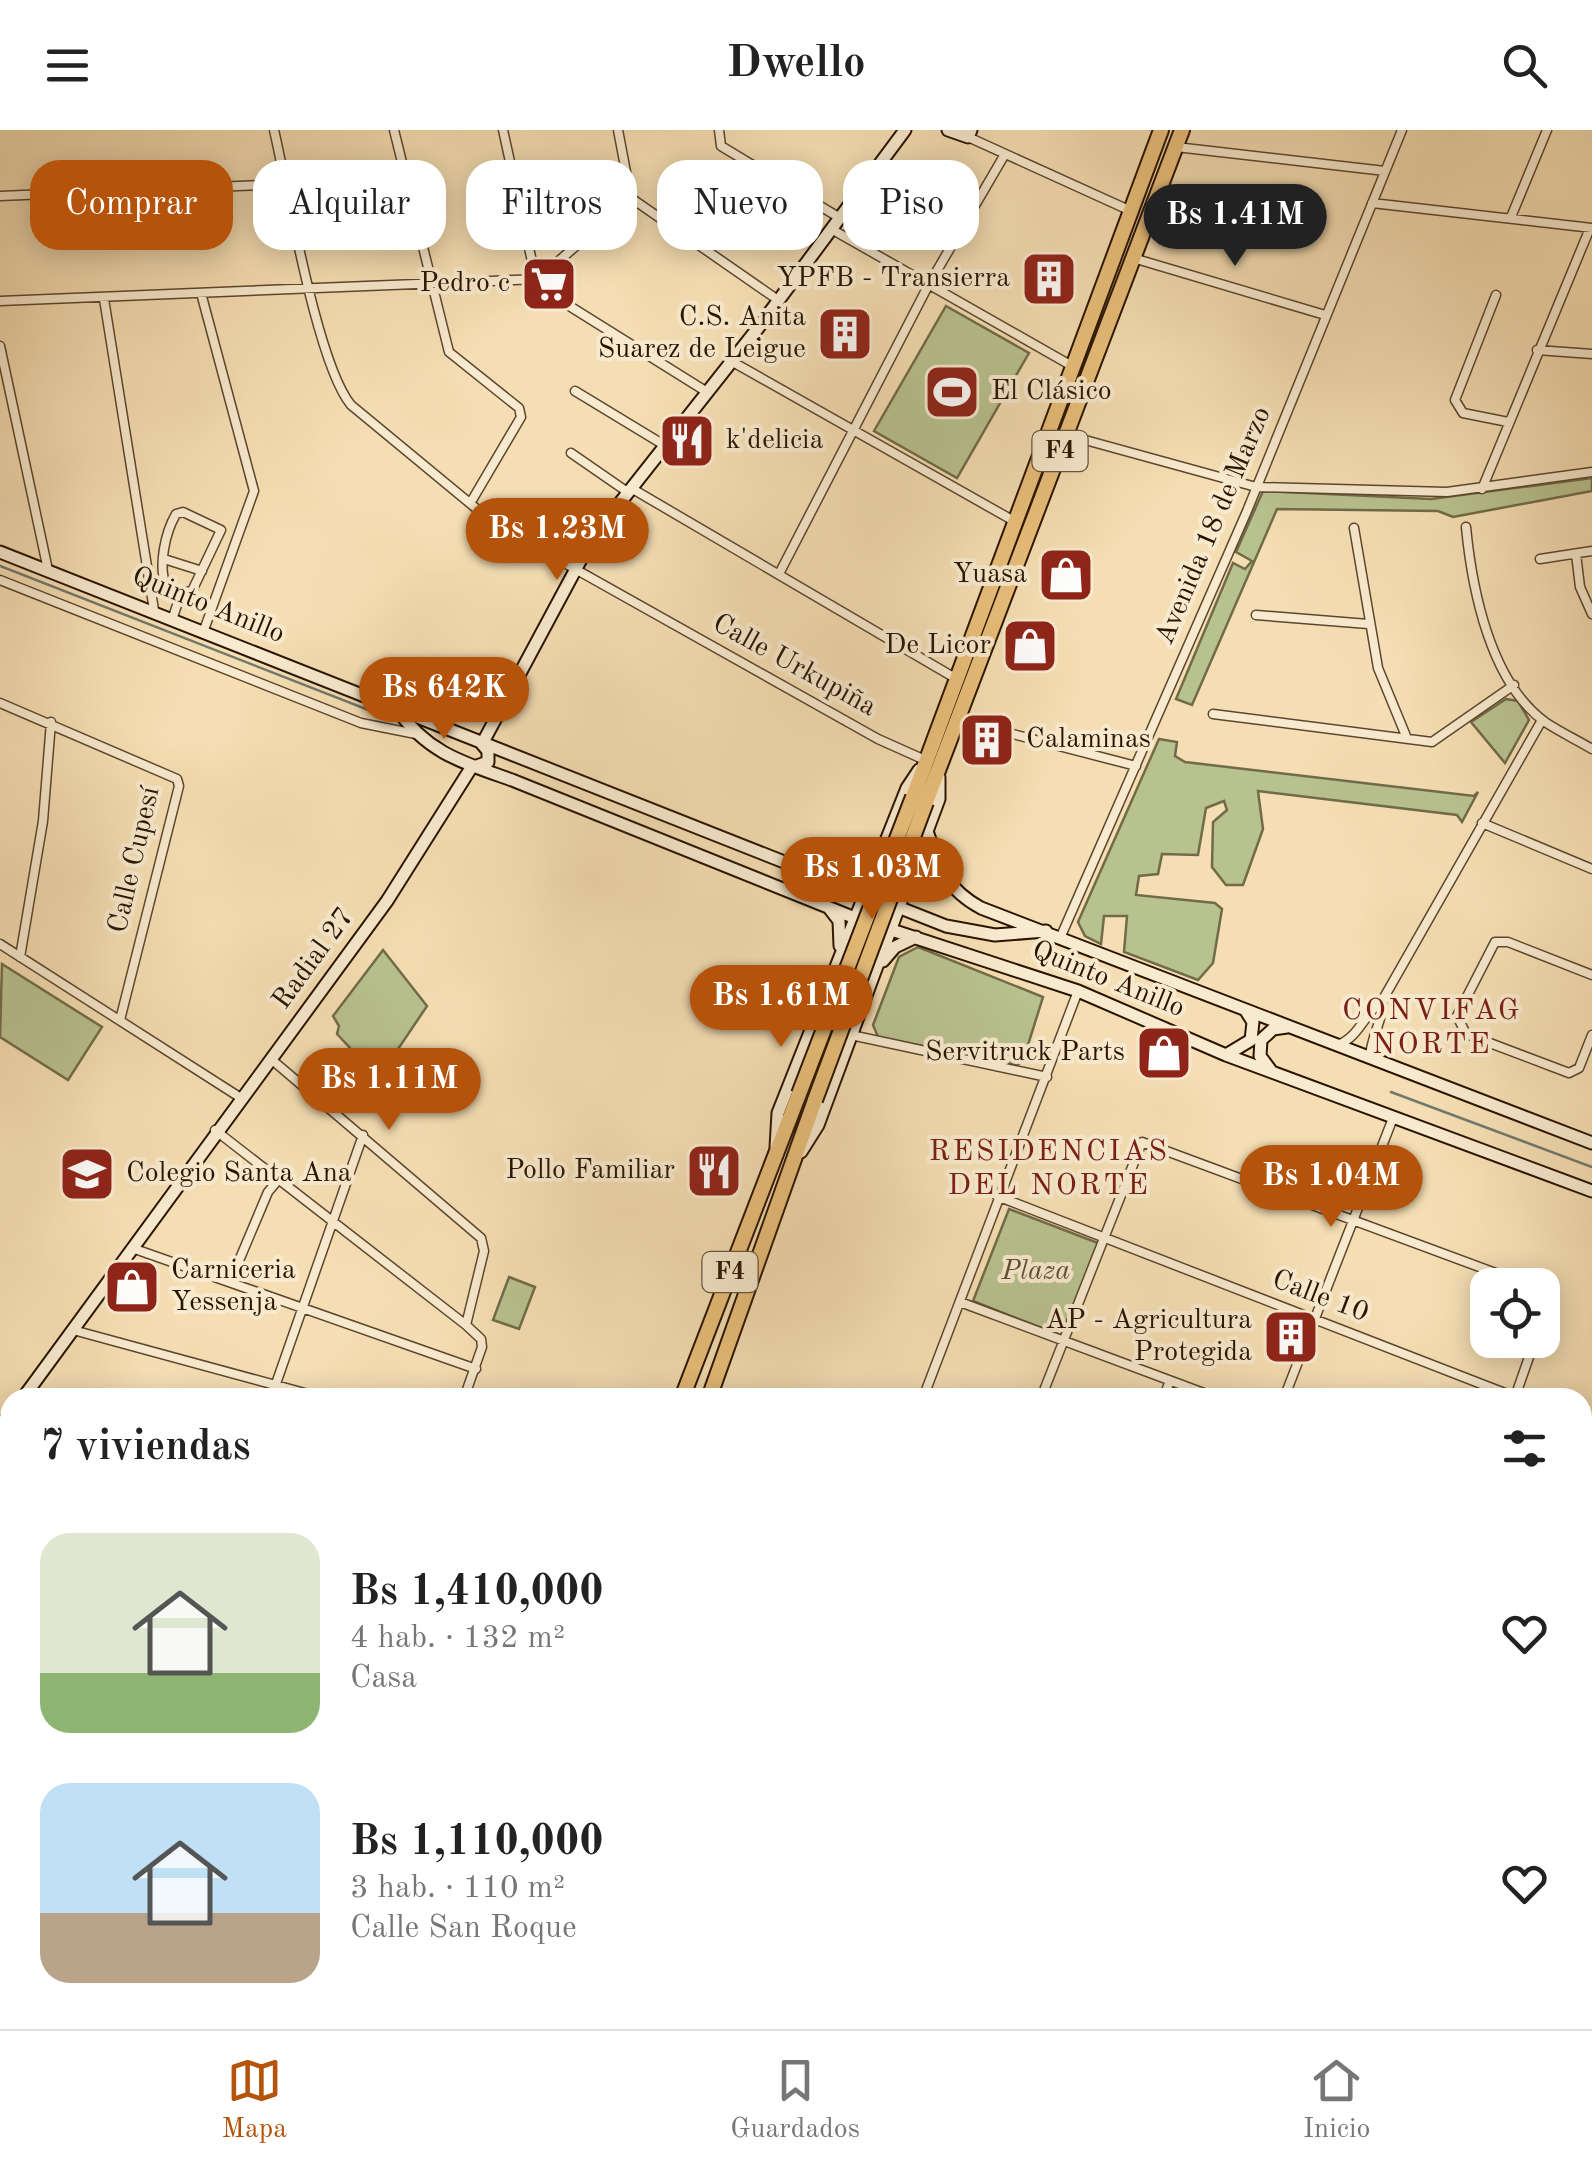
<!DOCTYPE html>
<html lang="es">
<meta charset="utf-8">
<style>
:root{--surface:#fff;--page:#f6f6f6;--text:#222;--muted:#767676;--line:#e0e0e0;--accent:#b45309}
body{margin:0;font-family:"Old Standard TT",serif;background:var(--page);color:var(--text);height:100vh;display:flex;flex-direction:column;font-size:38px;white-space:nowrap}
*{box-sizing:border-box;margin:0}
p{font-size:32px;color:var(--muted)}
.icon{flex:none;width:55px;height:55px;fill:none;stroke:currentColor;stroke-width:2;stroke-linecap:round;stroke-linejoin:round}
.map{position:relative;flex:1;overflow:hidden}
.sheet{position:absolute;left:0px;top:1258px;width:1592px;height:642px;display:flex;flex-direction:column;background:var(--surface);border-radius:30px 30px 0 0;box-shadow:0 5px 25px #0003}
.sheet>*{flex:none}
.banner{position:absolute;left:30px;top:30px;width:1000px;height:90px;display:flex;gap:20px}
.controls{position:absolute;left:1470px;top:1138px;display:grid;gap:20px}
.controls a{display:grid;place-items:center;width:90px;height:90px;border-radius:20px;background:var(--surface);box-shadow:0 5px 25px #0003;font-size:50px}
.price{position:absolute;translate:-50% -85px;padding:0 22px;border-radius:35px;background:var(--accent);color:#fff;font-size:32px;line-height:65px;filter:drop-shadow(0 2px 5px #0008)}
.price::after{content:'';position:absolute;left:50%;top:60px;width:30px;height:22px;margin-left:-15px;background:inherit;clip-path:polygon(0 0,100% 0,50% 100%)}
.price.selected{background:#222;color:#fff}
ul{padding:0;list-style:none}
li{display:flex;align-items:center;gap:30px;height:250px;padding:0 40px}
li span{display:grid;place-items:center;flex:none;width:280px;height:200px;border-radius:30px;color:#555}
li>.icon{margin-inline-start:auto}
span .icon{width:120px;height:120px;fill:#fffc;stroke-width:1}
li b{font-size:42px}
h2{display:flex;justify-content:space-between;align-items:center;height:120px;padding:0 40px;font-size:42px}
.chip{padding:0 35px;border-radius:30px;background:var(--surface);box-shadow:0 5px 25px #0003;font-size:35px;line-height:90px}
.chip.selected{background:var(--accent);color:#fff}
header{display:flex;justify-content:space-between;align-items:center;height:130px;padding:0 40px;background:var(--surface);font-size:45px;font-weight:700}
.tabs{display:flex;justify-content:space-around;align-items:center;height:140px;border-top:2px solid var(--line);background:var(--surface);font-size:28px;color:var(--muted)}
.tabs a{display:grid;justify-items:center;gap:5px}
.tabs .selected{color:var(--accent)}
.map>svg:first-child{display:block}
.green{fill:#b8c28f;stroke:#716b48;stroke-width:2.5}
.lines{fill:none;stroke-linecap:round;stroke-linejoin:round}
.stream{stroke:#71786e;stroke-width:2.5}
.street-casing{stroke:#5d462e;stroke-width:11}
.secondary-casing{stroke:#2a1401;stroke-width:15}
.highway-casing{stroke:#2a1401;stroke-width:18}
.street{stroke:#f8eace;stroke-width:8}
.secondary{stroke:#f8eace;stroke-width:11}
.highway{stroke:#eabf7a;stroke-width:14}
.highway-bridge-casing{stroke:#2a1401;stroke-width:18;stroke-linecap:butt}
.highway-bridge{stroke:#eabf7a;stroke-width:14}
.labels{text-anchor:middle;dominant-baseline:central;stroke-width:8;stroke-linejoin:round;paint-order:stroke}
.shield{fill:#f8eace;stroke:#68543e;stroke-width:2.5}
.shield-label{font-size:25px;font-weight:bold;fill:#2a1401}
.poi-label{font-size:28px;fill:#2a1401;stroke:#f8eace;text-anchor:end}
.street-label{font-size:28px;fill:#2a1401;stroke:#f8eace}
.park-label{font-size:28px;font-style:italic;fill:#5c5133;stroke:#f8eace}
.neighbourhood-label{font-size:30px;letter-spacing:2.5px;fill:#7a1f14;stroke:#f8eace}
</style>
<header><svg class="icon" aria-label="menu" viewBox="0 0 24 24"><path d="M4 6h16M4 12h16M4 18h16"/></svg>Dwello<svg class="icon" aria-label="search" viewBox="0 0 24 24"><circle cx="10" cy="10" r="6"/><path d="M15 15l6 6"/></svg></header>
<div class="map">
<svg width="1592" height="1899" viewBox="0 0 1592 1899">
<rect width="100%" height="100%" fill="#f5deb3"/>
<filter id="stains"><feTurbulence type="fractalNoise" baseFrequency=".002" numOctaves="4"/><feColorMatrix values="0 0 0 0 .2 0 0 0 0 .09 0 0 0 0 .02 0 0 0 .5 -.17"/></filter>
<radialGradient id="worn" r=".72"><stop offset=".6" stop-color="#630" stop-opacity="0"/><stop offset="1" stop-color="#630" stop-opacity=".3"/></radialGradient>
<!-- green -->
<path class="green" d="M946 176 1029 223 957 348 874 301Z
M1592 348V361L1453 387 1438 381 1277 379 1192 575 1176 569 1233 433 1245 439 1252 431 1236 422 1263 361 1431 369Z
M1506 569 1518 571 1529 590 1505 633 1471 592Z
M1159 609 1177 612 1175 626 1185 632 1474 666 1478 662 1462 692 1457 685 1258 661 1263 699 1243 755H1226L1212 737 1213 692 1227 680 1224 671 1206 678 1198 725 1162 724 1158 744 1139 746 1136 765 1215 773 1222 779 1213 833 1198 850 1124 822 1127 786H1104L1101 814 1085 806 1078 792Z
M918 817 1043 867 1023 931 1017 935 878 907 873 895 899 827Z
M383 820 427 876 386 937 374 931 367 936 337 904 339 896 333 886Z
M2 834 102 897 68 950 0 907Z
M1009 1079 1098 1113 1064 1200 1051 1202 973 1171Z
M509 1147 535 1157 519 1199 493 1190Z
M836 1890H1046L1043 1899H833Z"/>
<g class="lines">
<!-- stream -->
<path class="stream" d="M0 436 389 588
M1391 962 1592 1037
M1591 1540 1592 1538"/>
<!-- street casing -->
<g class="street-casing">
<path id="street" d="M274 0C288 60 317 234 351 275L495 394 878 609 925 630
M394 0 449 222 519 278 521 287 471 372
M503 0 533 136 547 162 707 262
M618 0 631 68 778 170
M719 0 721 16 840 88
M968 7 1131 81
M1176 17 1385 41
M0 66 287 54
M1372 73 1592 98
M1511 87 1547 0
M833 100 1072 236
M1133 128 1325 185
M201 163 254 361 204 500
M1496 165 1455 270 1463 283 1508 292
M104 169 154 480
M0 171 538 149 631 68
M0 216 48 440
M1537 220 1592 224
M731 231 1014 391
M575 261 664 315
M1067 305 1256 357 1447 362 1592 342
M571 323 626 361
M631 358 955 548
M1482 359 1590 98
M1466 397C1472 459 1490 552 1545 592 1560 602 1577 610 1592 619
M1354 398 1378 538 1406 606
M1576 424 1580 457 1592 484
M164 429 202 441
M1540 429 1592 421
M780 442 928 156 1005 24
M0 450 361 593 416 604
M1256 485 1368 494
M173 487 181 463 192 461 221 400 183 382 176 384C165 403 158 436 166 456L181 463
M0 573 177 649 179 656 120 890
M1213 584 1432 612 1514 555
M959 590 1136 636
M1482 693 1592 739
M1061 806 1247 381 1402 0
M0 814 241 968
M20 827 43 691 51 592
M1592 845 1508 812H1495L1457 886 1466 904 1569 943 1579 938 1592 905
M851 905 1047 947
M1338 915C1360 906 1364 884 1382 871L1542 590
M1370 927C1371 906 1383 892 1382 871
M271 929 481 1108 484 1121 466 1195 481 1209 482 1217 464 1268
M215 1000 466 1195
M997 1066 1515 1267
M132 1118 476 1239
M230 1152 268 1062 279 1049
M1542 1164 1547 1177 1542 1189
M960 1172 1217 1268
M73 1200 323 1268
M1515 1267 1535 1210
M271 1268 363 1005
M923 1268 1078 861
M1041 1268 1142 1012 1528 1155
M1163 1268 1170 1251
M1284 1268 1393 988
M1582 1311 1592 1315
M0 1604 8 1606
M1582 1720 1592 1724
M1582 1871 1592 1875
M675 1890V1899
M1056 1899 1059 1890
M1273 1899 1277 1890"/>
</g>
<!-- secondary casing -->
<g class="secondary-casing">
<path id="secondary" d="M948 0 968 7 971 0
M0 422 946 796 995 805 1046 801
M397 579C427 623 464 633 512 650L855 788 1078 861 1226 925 1592 1061
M482 614 593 407 758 198 905 0
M927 701C939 737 946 759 981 778L1592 1013
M829 778 839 791 840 816
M883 831 895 817 916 807
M1226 925 1251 910 1253 892 1246 881
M1272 942 1260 926 1261 910 1273 899 1287 897
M776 1017 778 983 907 658 919 640
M801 1022 818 995 939 669V647
M23 1268 387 771 471 638 488 632V621L482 614
M0 1296 10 1284
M1582 1501 1592 1477
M1582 1616 1592 1592
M1429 1899 1432 1890
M1467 1899 1471 1890"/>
</g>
<!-- highway casing -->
<g class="highway-casing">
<path id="highway" d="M913 667 1161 0
M926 672 1182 0
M682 1268 799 964
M709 1268 815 970
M445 1899 448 1890
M470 1899 474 1890"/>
</g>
<!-- street -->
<use href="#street" class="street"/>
<!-- secondary -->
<use href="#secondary" class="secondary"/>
<!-- highway -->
<use href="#highway" class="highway"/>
<!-- highway-bridge casing -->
<g class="highway-bridge-casing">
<path id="highway-bridge" d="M799 964 913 667
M815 970 926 672"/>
</g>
<!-- highway-bridge -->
<use href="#highway-bridge" class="highway-bridge"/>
</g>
<!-- icons -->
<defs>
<g id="building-square" transform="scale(2.875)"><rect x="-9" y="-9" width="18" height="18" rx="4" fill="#8f2418" stroke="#f8eace"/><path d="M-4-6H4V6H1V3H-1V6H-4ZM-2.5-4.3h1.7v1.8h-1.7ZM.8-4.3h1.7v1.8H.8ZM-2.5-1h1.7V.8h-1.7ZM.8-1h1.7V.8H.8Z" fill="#fff"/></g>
<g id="supermarket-square" transform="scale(2.875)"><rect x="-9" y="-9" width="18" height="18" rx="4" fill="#8f2418" stroke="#f8eace"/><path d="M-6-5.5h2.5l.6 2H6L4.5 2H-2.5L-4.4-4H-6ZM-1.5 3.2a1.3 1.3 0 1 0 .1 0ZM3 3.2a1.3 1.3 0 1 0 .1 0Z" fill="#fff"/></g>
<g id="stadium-square" transform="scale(2.875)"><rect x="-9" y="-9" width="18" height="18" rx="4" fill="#8f2418" stroke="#f8eace"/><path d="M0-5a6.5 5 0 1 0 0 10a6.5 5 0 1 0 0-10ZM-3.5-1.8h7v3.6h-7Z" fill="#fff"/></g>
<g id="restaurant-square" transform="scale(2.875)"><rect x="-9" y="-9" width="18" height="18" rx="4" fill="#8f2418" stroke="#f8eace"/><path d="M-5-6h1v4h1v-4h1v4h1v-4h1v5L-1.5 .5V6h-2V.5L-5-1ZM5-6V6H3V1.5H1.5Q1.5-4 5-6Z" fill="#fff"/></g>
<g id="shop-square" transform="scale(2.875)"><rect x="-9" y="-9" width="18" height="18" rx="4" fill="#8f2418" stroke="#f8eace"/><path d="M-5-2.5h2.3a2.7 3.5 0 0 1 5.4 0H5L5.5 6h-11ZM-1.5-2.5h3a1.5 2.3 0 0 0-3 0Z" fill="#fff"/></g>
<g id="school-square" transform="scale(2.875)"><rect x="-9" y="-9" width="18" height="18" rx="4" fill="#8f2418" stroke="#f8eace"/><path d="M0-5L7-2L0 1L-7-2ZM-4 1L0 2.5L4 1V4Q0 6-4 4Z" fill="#fff"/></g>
</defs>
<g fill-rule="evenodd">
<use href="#building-square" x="1049" y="149"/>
<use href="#supermarket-square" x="549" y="154"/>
<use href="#building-square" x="845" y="204"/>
<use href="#stadium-square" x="952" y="262"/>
<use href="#restaurant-square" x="687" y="311"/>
<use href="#shop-square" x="1066" y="445"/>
<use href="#shop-square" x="1030" y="516"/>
<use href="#building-square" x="987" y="610"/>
<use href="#shop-square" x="1164" y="923"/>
<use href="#restaurant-square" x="714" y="1041"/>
<use href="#school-square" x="87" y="1044"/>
<use href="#shop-square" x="132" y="1157"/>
<use href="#building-square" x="1291" y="1207"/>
</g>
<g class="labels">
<!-- shield labels -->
<g class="shield">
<rect x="1032.5" y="301" width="55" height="40" rx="8"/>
<rect x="702.5" y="1122" width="55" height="40" rx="8"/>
</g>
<g class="shield-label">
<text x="1060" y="321">F4</text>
<text x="730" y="1142">F4</text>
</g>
<!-- poi labels -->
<g class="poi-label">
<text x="1010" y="149">YPFB - Transierra</text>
<text x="510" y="154">Pedro c</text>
<text x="806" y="188">C.S. Anita<tspan x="806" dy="32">Suarez de Leigue</tspan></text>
<text x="991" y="262" text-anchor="start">El Clásico</text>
<text x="726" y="311" text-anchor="start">k'delicia</text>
<text x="1027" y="445">Yuasa</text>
<text x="991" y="516">De Licor</text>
<text x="1026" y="610" text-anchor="start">Calaminas</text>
<text x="1125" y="923">Servitruck Parts</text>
<text x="675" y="1041">Pollo Familiar</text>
<text x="126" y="1044" text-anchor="start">Colegio Santa Ana</text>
<text x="171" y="1141" text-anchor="start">Carniceria<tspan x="171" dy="32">Yessenja</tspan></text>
<text x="1252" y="1191">AP - Agricultura<tspan x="1252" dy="32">Protegida</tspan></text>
</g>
<!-- street labels -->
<g class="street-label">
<text transform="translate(1214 396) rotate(-67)">Avenida 18 de Marzo</text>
<text transform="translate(208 476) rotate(22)">Quinto Anillo</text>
<text transform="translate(794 536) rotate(29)">Calle Urkupiña</text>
<text transform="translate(135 730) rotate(-77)">Calle Cupesí</text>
<text transform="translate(314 829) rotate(-54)">Radial 27</text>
<text transform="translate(1108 850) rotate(22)">Quinto Anillo</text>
<text transform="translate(1320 1167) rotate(21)">Calle 10</text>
</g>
<!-- park labels -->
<g class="park-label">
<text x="1036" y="1142">Plaza</text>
</g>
<!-- neighbourhood labels -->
<g class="neighbourhood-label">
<text x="1432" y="881">CONVIFAG<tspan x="1432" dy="34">NORTE</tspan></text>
<text x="1049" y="1022">RESIDENCIAS<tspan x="1049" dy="34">DEL NORTE</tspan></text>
</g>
</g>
<rect width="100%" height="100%" filter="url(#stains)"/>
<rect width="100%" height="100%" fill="url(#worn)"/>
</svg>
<div class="controls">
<a><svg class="icon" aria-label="locate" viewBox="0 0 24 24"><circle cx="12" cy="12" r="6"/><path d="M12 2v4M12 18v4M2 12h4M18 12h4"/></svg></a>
</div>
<b class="price selected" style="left:1235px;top:139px">Bs 1.41M</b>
<b class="price" style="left:557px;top:453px">Bs 1.23M</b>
<b class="price" style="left:444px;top:612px">Bs 642K</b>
<b class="price" style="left:872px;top:792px">Bs 1.03M</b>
<b class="price" style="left:781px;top:920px">Bs 1.61M</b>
<b class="price" style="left:389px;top:1003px">Bs 1.11M</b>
<b class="price" style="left:1331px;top:1100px">Bs 1.04M</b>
<div class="banner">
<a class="chip selected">Comprar</a>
<a class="chip">Alquilar</a>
<a class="chip">Filtros</a>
<a class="chip">Nuevo</a>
<a class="chip">Piso</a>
</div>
<section class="sheet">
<h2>7 viviendas<svg class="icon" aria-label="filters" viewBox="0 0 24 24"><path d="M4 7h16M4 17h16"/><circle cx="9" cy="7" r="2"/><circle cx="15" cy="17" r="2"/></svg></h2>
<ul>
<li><span style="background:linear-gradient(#dfe7d0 70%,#8fb573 0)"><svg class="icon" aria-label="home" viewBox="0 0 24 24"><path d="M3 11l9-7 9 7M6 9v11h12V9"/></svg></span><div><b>Bs 1,410,000</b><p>4 hab. · 132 m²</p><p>Casa</p></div><svg class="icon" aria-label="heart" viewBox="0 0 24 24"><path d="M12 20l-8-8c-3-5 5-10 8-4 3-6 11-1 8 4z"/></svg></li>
<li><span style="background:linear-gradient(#bfe0f5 65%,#b9a48a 0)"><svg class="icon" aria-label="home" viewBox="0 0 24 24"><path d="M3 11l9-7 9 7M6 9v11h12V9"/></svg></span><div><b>Bs 1,110,000</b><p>3 hab. · 110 m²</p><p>Calle San Roque</p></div><svg class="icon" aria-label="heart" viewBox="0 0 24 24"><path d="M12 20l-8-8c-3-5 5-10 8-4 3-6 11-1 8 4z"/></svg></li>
</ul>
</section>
</div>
<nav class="tabs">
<a class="selected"><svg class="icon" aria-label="map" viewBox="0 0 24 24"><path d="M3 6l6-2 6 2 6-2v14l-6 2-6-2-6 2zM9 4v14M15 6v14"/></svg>Mapa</a>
<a><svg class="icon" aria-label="saved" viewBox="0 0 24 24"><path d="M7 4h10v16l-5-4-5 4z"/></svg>Guardados</a>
<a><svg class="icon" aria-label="home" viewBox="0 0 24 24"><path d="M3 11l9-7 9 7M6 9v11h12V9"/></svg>Inicio</a>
</nav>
